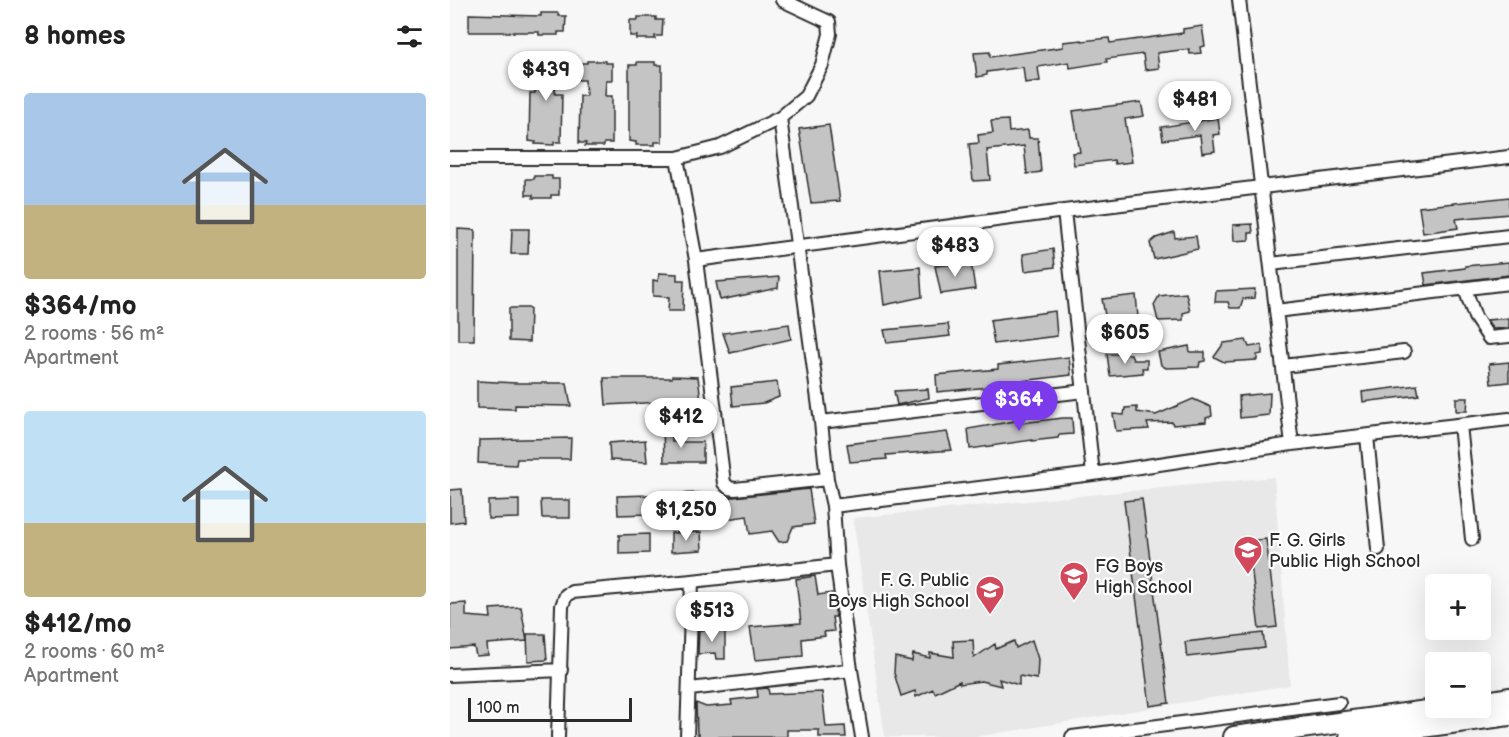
<!DOCTYPE html>
<meta charset="utf-8">
<style>
:root{--surface:#fff;--page:#f2f2f2;--text:#222;--muted:#767676;--accent:#7c3aed}
body{margin:0;font-family:"Balsamiq Sans",sans-serif;background:var(--page);color:var(--text);height:100vh;display:flex;flex-direction:column;font-size:22px;white-space:nowrap}
*{box-sizing:border-box;margin:0}
p{font-size:20px;color:var(--muted)}
.icon{flex:none;width:33px;height:33px;fill:none;stroke:currentColor;stroke-width:2;stroke-linecap:round;stroke-linejoin:round}
.map{position:relative;flex:1;overflow:hidden}
.drawer{display:flex;flex-direction:column;background:var(--surface);width:450px}
.drawer>*{flex:none}
.fabs{position:absolute;left:975px;top:574px;display:grid;gap:12px}
.fabs a{display:grid;place-items:center;width:66px;height:66px;border-radius:6px;background:var(--surface);box-shadow:0 6px 24px #0002;font-size:30px}
.scale{position:absolute;left:18px;bottom:15px;width:164px;box-sizing:border-box;padding-left:6px;border:3px solid #2b2b2b;border-top:0;font-size:16px;line-height:21px;white-space:nowrap;color:#2b2b2b;-webkit-text-stroke:4px #fff;paint-order:stroke}
.price{position:absolute;translate:-50% -51px;padding:0 14px;border-radius:21px;background:#fff;color:#222;font-size:20px;line-height:39px;filter:drop-shadow(0 2px 3px #0008)}
.price::after{content:'';position:absolute;left:50%;top:36px;width:18px;height:14px;margin-left:-9px;background:inherit;clip-path:polygon(0 0,100% 0,50% 100%)}
.price.on{background:var(--accent);color:#fff}
ul{padding:0;list-style:none}
li{display:grid;align-content:center;gap:12px;height:318px;padding:0 24px}
li span{display:grid;place-items:center;height:186px;border-radius:6px;color:#555}
li>.icon{margin-inline-start:auto}
span .icon{width:108px;height:108px;fill:#fffc;stroke-width:1}
li b{font-size:26px}
h2{display:flex;justify-content:space-between;align-items:center;height:72px;padding:0 24px;font-size:26px}
main{display:flex;flex:1;min-height:0}
.map>svg:first-child{display:block}
.built{fill:#e8e8e8}
.building{fill:#c4c4c4;stroke:#2b2b2b;stroke-width:1.5}
.lines{fill:none;stroke-linecap:round;stroke-linejoin:round}
.street-casing{stroke:#2b2b2b;stroke-width:16}
.primary-casing{stroke:#2b2b2b;stroke-width:24}
.street{stroke:#fff;stroke-width:12}
.primary{stroke:#fff;stroke-width:20}
.labels{text-anchor:middle;dominant-baseline:central;stroke-width:4.5;stroke-linejoin:round;paint-order:stroke}
.poi-label{font-size:18px;fill:#2b2b2b;stroke:#fff;text-anchor:start}
</style>
<main>
<section class="drawer">
<h2>8 homes<svg class="icon" aria-label="filters" viewBox="0 0 24 24"><path d="M4 7h16M4 17h16"/><circle cx="9" cy="7" r="2"/><circle cx="15" cy="17" r="2"/></svg></h2>
<ul>
<li><span style="background:linear-gradient(#a9c7e8 60%,#c2b280 0)"><svg class="icon" aria-label="home" viewBox="0 0 24 24"><path d="M3 11l9-7 9 7M6 9v11h12V9"/></svg></span><div><b>$364/mo</b><p>2 rooms · 56 m²</p><p>Apartment</p></div></li>
<li><span style="background:linear-gradient(#bfe0f5 60%,#c2b280 0)"><svg class="icon" aria-label="home" viewBox="0 0 24 24"><path d="M3 11l9-7 9 7M6 9v11h12V9"/></svg></span><div><b>$412/mo</b><p>2 rooms · 60 m²</p><p>Apartment</p></div></li>
</ul>
</section>
<div class="map">
<svg width="1059" height="737" viewBox="0 0 1059 737">
<rect width="100%" height="100%" fill="#f7f7f7"/>
<filter id="ink" filterUnits="userSpaceOnUse"><feTurbulence type="fractalNoise" baseFrequency=".0167" numOctaves="2"/><feDisplacementMap in="SourceGraphic" scale="12" xChannelSelector="R" yChannelSelector="G"/><feConvolveMatrix kernelMatrix="1 2 1 2 8 2 1 2 1" color-interpolation-filters="sRGB"/></filter>
<g filter="url(#ink)">
<!-- built -->
<path class="built" d="M824 477 840 685 525 737H435L403 518Z"/>
<!-- building -->
<path class="building" d="M91 13H108L109 16H116L115 32H108V35H89V32H19V14L91 16Z
M188 17H206V20H213L212 36H205V39H186L187 36H180V20H188Z
M752 26 755 46 750 47 751 53 740 54 739 49 707 53 709 68 695 70 693 54 656 59 657 62 620 68 619 62 588 67 590 81 575 83 573 67 537 72V75L527 77 524 53 540 52V57L613 47V42L632 40V41L659 38 660 43 733 33V29Z
M87 58H105V60H112V77H106L105 94H112L111 142H104V145L85 144 86 142 79 141 80 93H85L86 77 79 76 80 60H87Z
M137 61H155V63H162V80H156L155 96H162V143H154V146H135L136 143H129L130 96H136L135 80H129V63H137Z
M187 62H205V65H212V142H205V145H186V142L179 141V65H187Z
M691 102 694 116 675 119 682 162 665 164 664 160 624 165 622 153 630 152 623 111Z
M768 118 770 134 763 135 765 151 752 153 750 135 713 140 711 127Z
M558 120 559 132 578 130 579 138H588L591 172 577 174 574 146 537 150 540 180 523 181 519 144 529 143 528 135 543 133 541 121Z
M379 125 390 201 361 203 349 129Z
M84 176H102V179H109V195H101V198H83V195H76V179H84Z
M1059 197V214L1006 219 1008 228 973 233 969 207Z
M802 224 803 233H799V240L784 241 783 225Z
M8 229 25 230 24 340H8Z
M62 229H79L78 254H61Z
M724 232 725 238 746 236 748 249 704 259 700 243 706 238Z
M603 249 605 267 575 271 573 254Z
M521 262 525 289 491 294 485 266Z
M1059 262V275L976 285 974 273 1015 268V266Z
M470 267 472 297 434 305 430 271Z
M209 273 227 274V280H234L233 311H218L219 297 203 296V280L208 281Z
M329 277 328 288 270 300 266 282Z
M805 289 804 298 793 299 790 308H780L778 302H765L766 291Z
M736 293 740 311 733 313V320L708 321 704 305 709 296Z
M686 295 688 317 656 321 652 299Z
M59 308H80L79 342 59 341Z
M605 311 607 336 544 344 540 320Z
M1059 318V328L1043 329 1037 320Z
M339 324 341 339 280 353 273 333Z
M498 324 500 336 437 343 434 330Z
M796 340 799 347 812 345V354L807 355V360L774 362 764 357 774 343Z
M739 346 740 352H755V361L750 362 749 367 716 368 711 365 708 352Z
M657 354H681L683 360H697V368H692L693 373 660 376Z
M619 357 621 375 539 385V387L487 392 486 375 548 369V365Z
M1059 362V382L1041 384 1039 364Z
M222 376 248 377 251 400 156 405 154 378H222Z
M27 381 67 383H117L121 406 65 405V409L27 408Z
M327 382 329 397 314 403 283 406 281 387Z
M967 385 969 395 913 402 912 392Z
M478 389 479 398 447 405 444 391Z
M820 393 819 415 790 418 789 396Z
M1006 398H1018L1017 411H1006Z
M743 399 761 407 762 416 756 418V422L723 425 722 422 697 423 699 429 666 431 663 414 674 415 675 408 687 407V412L706 415Z
M613 418H622L623 434 609 435 608 438 582 441V440L520 449 518 429 571 420V423Z
M213 425H222V442H253V462H214Z
M497 432 502 450 436 455 437 459 400 462 397 444Z
M121 438 120 459H67L66 465 28 463 29 440Z
M195 440 197 462 160 460 159 443Z
M12 489 14 521 0 523V490Z
M359 489 364 524 343 527 337 541 329 542 322 531 300 534 297 516 277 519 274 498Z
M249 493 250 513 220 514 219 494Z
M199 495V514L168 515 167 496Z
M692 499 719 703 700 706 674 501Z
M69 500V518L38 519V501Z
M91 500H120V518H92Z
M251 532 252 550 221 552V533Z
M199 534V553L169 554V535Z
M816 539 827 627 809 629 798 541Z
M365 576 368 595 382 593 386 617H382L384 631 374 632 375 636 352 639 353 656 305 660 300 627 351 623 346 579Z
M16 603V616L41 618 40 609 71 607 77 641 37 644 38 655 26 656 24 647 0 649V604Z
M275 629V659H266L265 653 248 654 249 630Z
M813 633 815 648 737 657 735 642Z
M77 634H95L97 660 78 661Z
M523 640 524 658 545 644 546 649 564 641 566 648 582 640 588 659 587 679 569 676V685L549 679 551 686 531 681 510 684V681L485 693 483 689 466 697 465 691 451 696 444 673 445 657 462 661 463 654 480 658V653L504 657 503 641Z
M318 688 319 694 372 692 376 727 395 726 396 737H369V730H337V737H249V734H247L246 703 256 707 282 705 281 700 308 697 307 689Z"/>
<g class="lines">
<!-- street casing -->
<g class="street-casing">
<path id="street" d="M789 0 842 444
M330 118 371 422 377 479 383 506 387 565 401 670 412 737
M0 158H227L270 147 330 118 356 96 372 65 380 34 379 22 332 0
M227 158 246 260 274 483 279 488 285 489 377 479
M614 211 643 474
M246 260 614 211 1059 157
M821 264 1059 236
M1015 289 1025 317 1039 338 1059 336
M826 311 1059 283
M833 366 954 352
M371 422 634 391
M1010 425 1022 539
M917 436 928 549
M383 506 643 474 842 444 1059 419
M0 675 111 670
M240 689 401 670
M108 737 112 606 116 595 122 592 242 581 387 565
M237 737 242 581
M622 737 889 703"/>
</g>
<!-- primary casing -->
<g class="primary-casing">
<path id="primary" d="M1030 703 1059 698
M784 737 999 708
M900 737 1059 715"/>
</g>
<!-- street -->
<use href="#street" class="street"/>
<!-- primary -->
<use href="#primary" class="primary"/>
</g>
</g>
<!-- icons -->
<defs>
<g id="school-pin" transform="scale(1.5)"><path d="M0 17L-7.5 6A9.5 9.5 0 1 1 7.5 6Z" fill="#d1495b" stroke="#fff"/><path d="M0-5L7-2L0 1L-7-2ZM-4 1L0 2.5L4 1V4Q0 6-4 4Z" fill="#fff"/></g>
<g id="university-pin" transform="scale(1.5)"><path d="M0 17L-7.5 6A9.5 9.5 0 1 1 7.5 6Z" fill="#d1495b" stroke="#fff"/><path d="M0-5L7-2L0 1L-7-2ZM-4 1L0 2.5L4 1V4Q0 6-4 4Z" fill="#fff"/></g>
</defs>
<g fill-rule="evenodd">
<use href="#school-pin" x="798" y="550"/>
<use href="#university-pin" x="624" y="576"/>
<use href="#school-pin" x="540" y="590"/>
</g>
<g class="labels">
<!-- poi labels -->
<g class="poi-label">
<text x="819" y="540">F. G. Girls<tspan x="819" dy="21">Public High School</tspan></text>
<text x="645" y="566">FG Boys<tspan x="645" dy="21">High School</tspan></text>
<text x="519" y="580" text-anchor="end">F. G. Public<tspan x="519" dy="21">Boys High School</tspan></text>
</g>
</g>
</svg>
<div class="fabs">
<a>+</a>
<a>−</a>
</div>
<div class="scale">100 m</div>
<b class="price" style="left:96px;top:102px">$439</b>
<b class="price" style="left:745px;top:132px">$481</b>
<b class="price" style="left:505px;top:278px">$483</b>
<b class="price" style="left:675px;top:365px">$605</b>
<b class="price on" style="left:569px;top:432px">$364</b>
<b class="price" style="left:231px;top:449px">$412</b>
<b class="price" style="left:236px;top:542px">$1,250</b>
<b class="price" style="left:262px;top:643px">$513</b>
</div>
</main>
